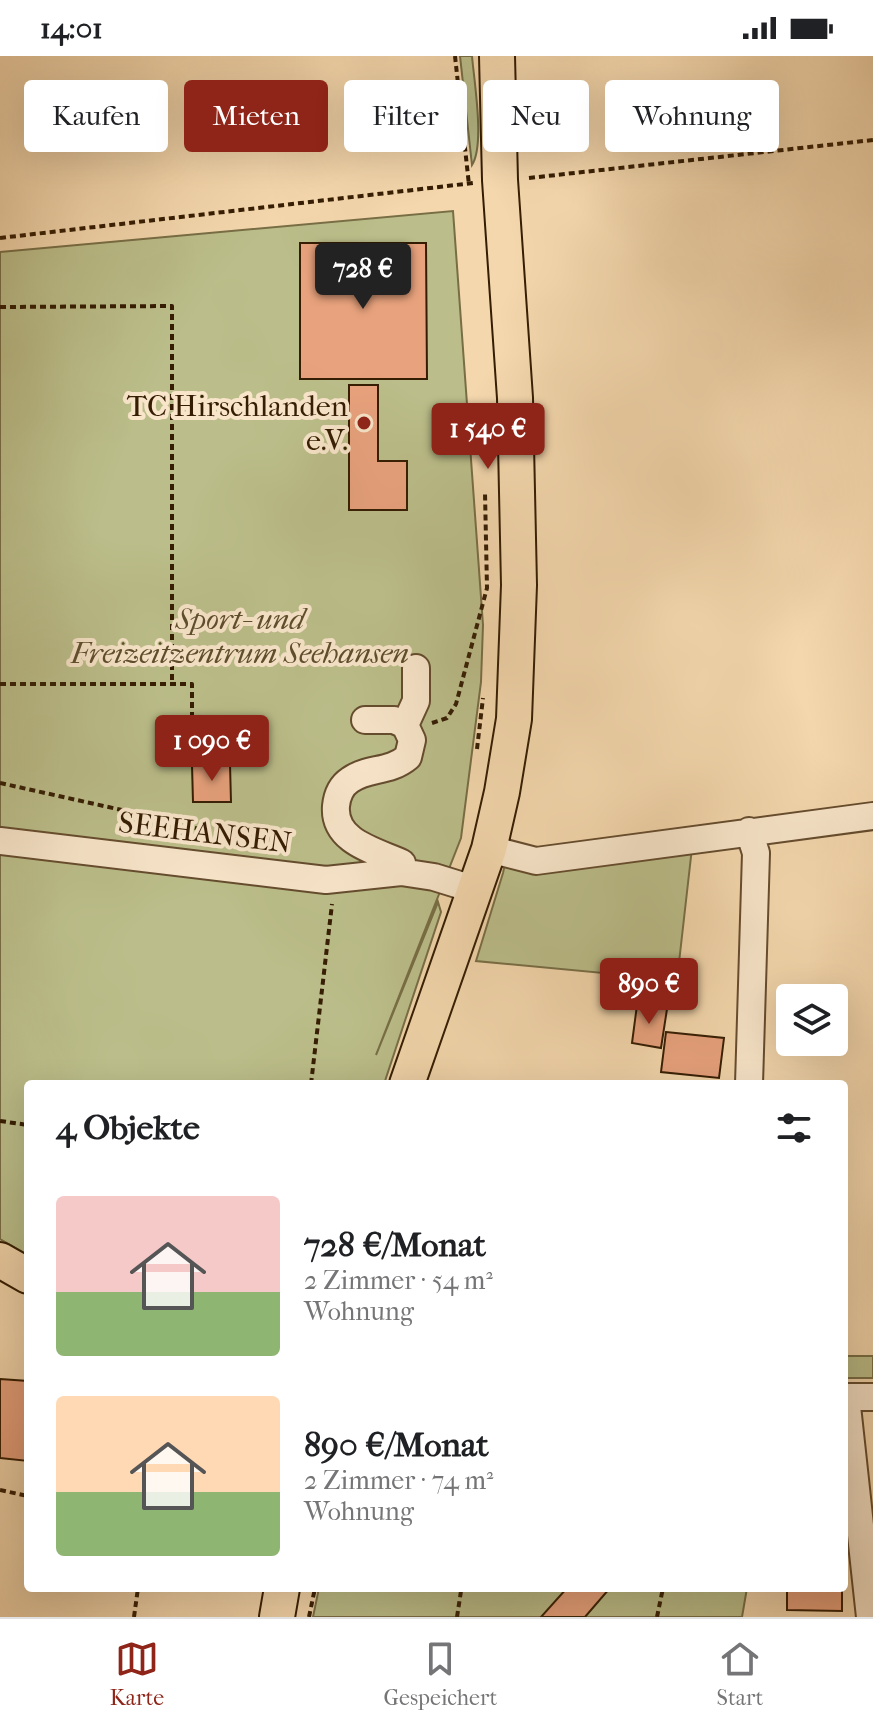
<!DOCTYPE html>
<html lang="de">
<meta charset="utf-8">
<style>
:root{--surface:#fff;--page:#f6f6f6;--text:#202124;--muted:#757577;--line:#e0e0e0;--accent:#8f2418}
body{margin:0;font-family:"IM FELL French Canon",serif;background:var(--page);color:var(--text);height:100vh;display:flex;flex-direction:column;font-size:30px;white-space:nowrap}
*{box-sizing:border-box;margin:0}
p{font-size:26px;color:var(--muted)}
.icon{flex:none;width:44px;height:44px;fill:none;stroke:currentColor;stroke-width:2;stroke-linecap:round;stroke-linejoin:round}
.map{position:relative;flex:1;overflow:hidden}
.details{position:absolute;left:24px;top:1024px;width:824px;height:512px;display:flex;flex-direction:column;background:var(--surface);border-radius:8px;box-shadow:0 8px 32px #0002}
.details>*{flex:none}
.top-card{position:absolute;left:24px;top:24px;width:826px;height:72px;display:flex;gap:16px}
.fabs{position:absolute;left:776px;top:928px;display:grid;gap:16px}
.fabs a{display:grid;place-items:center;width:72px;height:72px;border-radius:8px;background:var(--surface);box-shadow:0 8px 32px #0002;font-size:40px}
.price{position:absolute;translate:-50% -68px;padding:0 18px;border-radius:8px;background:var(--accent);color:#fff;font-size:26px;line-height:52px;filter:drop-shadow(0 2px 4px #0008)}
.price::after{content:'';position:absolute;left:50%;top:48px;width:24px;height:18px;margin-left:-12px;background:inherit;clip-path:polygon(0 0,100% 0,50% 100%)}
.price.current{background:#222;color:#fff}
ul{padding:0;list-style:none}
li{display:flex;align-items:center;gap:24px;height:200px;padding:0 32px}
li span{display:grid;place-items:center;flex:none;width:224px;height:160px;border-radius:8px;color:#555}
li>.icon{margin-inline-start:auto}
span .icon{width:96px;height:96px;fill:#fffc;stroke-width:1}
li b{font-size:34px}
h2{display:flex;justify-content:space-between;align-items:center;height:96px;padding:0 32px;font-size:34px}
.pill{padding:0 28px;border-radius:8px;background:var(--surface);box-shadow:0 8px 32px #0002;font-size:28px;line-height:72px}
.pill.current{background:var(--accent);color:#fff}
.status{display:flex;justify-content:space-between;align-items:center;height:56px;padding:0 40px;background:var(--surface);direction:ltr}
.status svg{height:22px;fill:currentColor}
.menu{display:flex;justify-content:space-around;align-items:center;height:112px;border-top:2px solid var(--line);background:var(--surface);font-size:22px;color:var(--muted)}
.menu a{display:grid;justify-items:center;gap:4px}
.menu .current{color:var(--accent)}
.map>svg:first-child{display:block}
.green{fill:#bbbe8a;stroke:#786e46;stroke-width:2}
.building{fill:#e8a27d;stroke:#351d03;stroke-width:2}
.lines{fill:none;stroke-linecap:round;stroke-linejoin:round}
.minor-casing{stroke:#654c2e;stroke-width:30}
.major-casing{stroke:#351d03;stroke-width:38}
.path{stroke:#351d03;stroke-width:4;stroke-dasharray:6 4;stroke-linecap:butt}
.minor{stroke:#f8e5ca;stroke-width:26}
.major{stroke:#f4d7ad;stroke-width:34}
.poi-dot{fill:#8f2418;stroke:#f8e5ca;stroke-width:3}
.labels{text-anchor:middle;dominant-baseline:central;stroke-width:8;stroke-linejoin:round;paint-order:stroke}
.poi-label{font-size:30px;fill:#351d03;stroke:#f8e5ca;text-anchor:end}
.park-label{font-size:30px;font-style:italic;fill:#5d4d2c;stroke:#f8e5ca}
.street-label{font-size:30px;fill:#351d03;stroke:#f8e5ca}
</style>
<div class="status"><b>14:01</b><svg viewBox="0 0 49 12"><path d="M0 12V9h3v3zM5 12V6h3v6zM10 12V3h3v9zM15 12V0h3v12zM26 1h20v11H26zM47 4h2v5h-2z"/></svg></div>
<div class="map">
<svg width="873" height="1561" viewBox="0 0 873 1561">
<rect width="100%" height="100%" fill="#f4d7ad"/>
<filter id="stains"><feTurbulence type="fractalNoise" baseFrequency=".0025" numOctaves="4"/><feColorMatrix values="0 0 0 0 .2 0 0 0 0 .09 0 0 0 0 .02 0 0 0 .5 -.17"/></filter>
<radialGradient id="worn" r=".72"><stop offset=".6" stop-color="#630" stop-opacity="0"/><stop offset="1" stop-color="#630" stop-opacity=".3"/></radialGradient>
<!-- green -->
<path class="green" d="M460 0H472C474 25 485 89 472 109Z
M453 155 483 569 481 626 461 782 376 999 438 846 441 856 384 1028H28V1199L0 1183V196Z
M693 783 677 924 476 905 503 817 507 798Z
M844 1300H873V1322H844Z
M319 1532H747L742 1561H313Z"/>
<!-- building -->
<path class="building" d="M300 187H426L427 323H300Z
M349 329H378V405H407V454H349Z
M230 708 231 746H193L192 709Z
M637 949 667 953 661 992 632 987Z
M666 976 724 982 719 1022 661 1016Z
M0 1323 28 1325V1405L0 1402Z
M567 1532H610L585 1561H541Z
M787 1532H842V1555L787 1554Z"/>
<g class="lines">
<!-- minor casing -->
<g class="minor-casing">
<path id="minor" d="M365 664H394L405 669
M405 669 416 645V612
M0 785 326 824 401 816 434 821 476 834
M489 793 536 805 873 760
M401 816 402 807C376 795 333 786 336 750 337 740 341 730 350 724 368 711 389 717 408 701L412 684 405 669
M749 1028 756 797 749 775
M844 1341H873
M846 1341 870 1561"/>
</g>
<!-- major casing -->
<g class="major-casing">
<path id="major" d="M407 1028 489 793 502 736 514 663 519 529 515 342 500 124 497 0
M0 1204 28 1220
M277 1561 282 1532"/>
</g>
<!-- path -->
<path class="path" d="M455 0 469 129
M529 122 873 84
M0 182 473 127
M0 251 172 250V628
M0 628H192V664
M432 667 447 662 456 648 487 532 485 437
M477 693 483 642
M0 727 158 762 254 788
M311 1028 332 848
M0 1065 28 1069
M0 1434 28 1440
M134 1561 138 1532
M309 1561 315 1532
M457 1561 461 1535
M657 1561 663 1532"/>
<!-- minor -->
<use href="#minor" class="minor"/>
<!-- major -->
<use href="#major" class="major"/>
</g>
<!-- markers -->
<circle class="poi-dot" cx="364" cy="367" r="8"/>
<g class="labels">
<!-- poi labels -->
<g class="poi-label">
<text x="348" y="350">TC Hirschlanden<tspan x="348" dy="34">e.V.</tspan></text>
</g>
<!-- park labels -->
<g class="park-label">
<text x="240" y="563">Sport- und<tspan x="240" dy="34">Freizeitzentrum Seehansen</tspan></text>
</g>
<!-- street labels -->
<g class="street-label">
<text transform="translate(205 777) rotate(7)">SEEHANSEN</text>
</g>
</g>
<rect width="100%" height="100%" filter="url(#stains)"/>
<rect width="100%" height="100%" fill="url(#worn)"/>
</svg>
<div class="fabs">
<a><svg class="icon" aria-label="layers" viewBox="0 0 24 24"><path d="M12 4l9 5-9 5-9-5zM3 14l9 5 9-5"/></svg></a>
</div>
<b class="price current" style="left:363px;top:255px">728 €</b>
<b class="price" style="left:488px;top:415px">1 540 €</b>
<b class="price" style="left:212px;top:727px">1 090 €</b>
<b class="price" style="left:649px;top:970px">890 €</b>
<div class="top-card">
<a class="pill">Kaufen</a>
<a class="pill current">Mieten</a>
<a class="pill">Filter</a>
<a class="pill">Neu</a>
<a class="pill">Wohnung</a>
</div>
<section class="details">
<h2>4 Objekte<svg class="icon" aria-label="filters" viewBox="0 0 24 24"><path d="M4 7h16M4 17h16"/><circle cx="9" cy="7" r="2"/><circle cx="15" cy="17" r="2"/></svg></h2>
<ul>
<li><span style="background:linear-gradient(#f6c9c9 60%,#8fb573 0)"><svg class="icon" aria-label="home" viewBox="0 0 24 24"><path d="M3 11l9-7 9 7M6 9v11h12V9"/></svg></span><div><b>728 €/Monat</b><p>2 Zimmer · 54 m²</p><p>Wohnung</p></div></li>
<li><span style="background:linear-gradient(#ffd9b3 60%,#8fb573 0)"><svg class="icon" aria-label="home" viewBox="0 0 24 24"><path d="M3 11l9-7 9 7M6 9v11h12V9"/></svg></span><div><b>890 €/Monat</b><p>2 Zimmer · 74 m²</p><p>Wohnung</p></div></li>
</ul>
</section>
</div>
<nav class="menu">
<a class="current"><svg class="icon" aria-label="map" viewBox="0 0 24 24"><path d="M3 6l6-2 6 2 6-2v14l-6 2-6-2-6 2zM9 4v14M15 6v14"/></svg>Karte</a>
<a><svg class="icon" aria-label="saved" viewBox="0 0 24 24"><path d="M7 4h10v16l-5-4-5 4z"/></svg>Gespeichert</a>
<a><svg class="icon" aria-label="home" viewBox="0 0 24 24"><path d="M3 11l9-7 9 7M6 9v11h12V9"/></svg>Start</a>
</nav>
